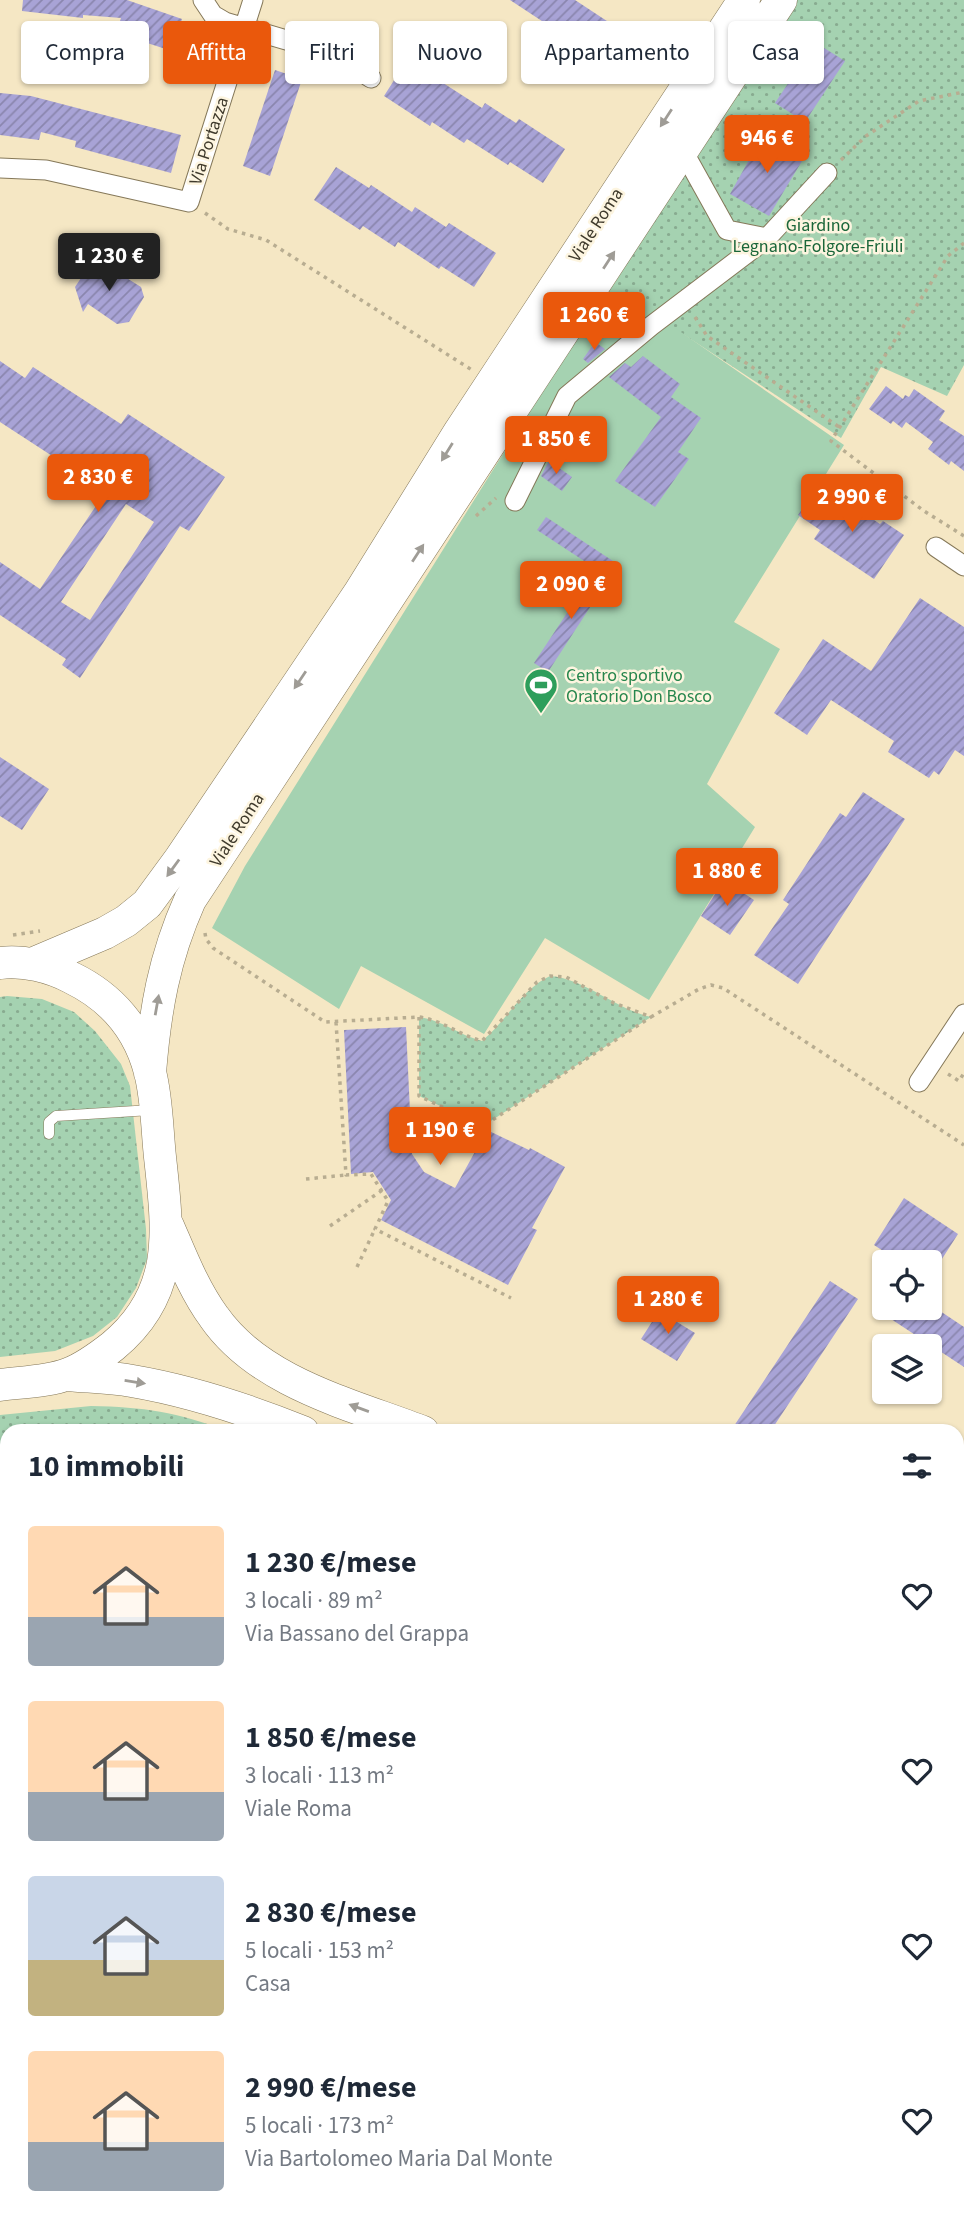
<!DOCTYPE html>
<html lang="it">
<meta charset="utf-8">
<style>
:root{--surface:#fff;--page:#f2f2f3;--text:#1f2937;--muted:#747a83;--accent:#ea580c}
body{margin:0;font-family:"Source Sans 3",sans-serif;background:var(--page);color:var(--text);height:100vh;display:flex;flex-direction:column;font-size:26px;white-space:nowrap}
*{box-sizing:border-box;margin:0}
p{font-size:23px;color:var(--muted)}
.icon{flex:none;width:38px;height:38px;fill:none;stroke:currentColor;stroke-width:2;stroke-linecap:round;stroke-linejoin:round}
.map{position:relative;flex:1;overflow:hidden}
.details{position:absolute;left:0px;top:1424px;width:964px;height:800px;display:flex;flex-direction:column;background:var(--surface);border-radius:21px 21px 0 0;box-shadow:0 2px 5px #0004}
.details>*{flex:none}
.hud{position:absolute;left:21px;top:21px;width:922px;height:63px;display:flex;gap:14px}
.fabs{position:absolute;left:872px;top:1250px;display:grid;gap:14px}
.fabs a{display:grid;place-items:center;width:70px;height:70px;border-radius:7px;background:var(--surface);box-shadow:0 2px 5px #0004;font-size:35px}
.price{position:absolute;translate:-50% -60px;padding:0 16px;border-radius:7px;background:var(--accent);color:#fff;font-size:23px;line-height:46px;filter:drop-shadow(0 2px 4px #0008)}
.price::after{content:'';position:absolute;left:50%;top:42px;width:21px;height:16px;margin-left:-10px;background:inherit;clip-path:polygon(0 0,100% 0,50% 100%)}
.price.on{background:#222;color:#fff}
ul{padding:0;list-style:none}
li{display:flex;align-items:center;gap:21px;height:175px;padding:0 28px}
li span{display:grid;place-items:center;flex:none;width:196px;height:140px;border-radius:7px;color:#555}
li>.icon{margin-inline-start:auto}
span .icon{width:84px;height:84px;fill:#fffc;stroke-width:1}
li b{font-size:30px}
h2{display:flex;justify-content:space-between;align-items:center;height:84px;padding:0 28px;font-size:30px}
.pill{padding:0 24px;border-radius:7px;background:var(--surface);box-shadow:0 2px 5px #0004;font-size:24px;line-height:63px}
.pill.on{background:var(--accent);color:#fff}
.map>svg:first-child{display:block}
.grass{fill:url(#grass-dots)}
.garden{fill:url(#garden-furrows)}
.pitch{fill:#a5d2b1}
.building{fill:url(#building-hatch);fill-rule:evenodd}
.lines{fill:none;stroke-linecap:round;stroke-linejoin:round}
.service-casing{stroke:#857859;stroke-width:11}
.minor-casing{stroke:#857859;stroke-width:21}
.primary-casing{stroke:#857859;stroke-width:33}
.path{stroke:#b8ad91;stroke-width:3.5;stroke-dasharray:3.5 5;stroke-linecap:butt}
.service{stroke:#fff;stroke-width:10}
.minor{stroke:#fff;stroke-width:19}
.primary{stroke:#fff;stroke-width:32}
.oneway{fill:#9f9c96}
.labels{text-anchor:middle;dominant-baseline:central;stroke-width:5;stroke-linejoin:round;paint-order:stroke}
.street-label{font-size:18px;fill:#3f3a2c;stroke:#fdf5e0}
.park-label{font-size:18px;fill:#1a6639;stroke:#fdf5e0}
.leisure-label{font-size:18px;fill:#27864d;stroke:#fdf5e0;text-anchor:start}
</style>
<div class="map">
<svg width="964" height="2223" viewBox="0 0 964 2223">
<defs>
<pattern id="grass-dots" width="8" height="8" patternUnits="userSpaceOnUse" patternTransform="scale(1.75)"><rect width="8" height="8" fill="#a5d2b1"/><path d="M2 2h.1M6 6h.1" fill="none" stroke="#88ab90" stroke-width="1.8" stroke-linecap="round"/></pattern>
<pattern id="garden-furrows" width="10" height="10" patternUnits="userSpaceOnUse" patternTransform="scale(1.75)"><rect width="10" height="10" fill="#a5d2b1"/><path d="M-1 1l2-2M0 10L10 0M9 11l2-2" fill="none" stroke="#88ab90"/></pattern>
<pattern id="building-hatch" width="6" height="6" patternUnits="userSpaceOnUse" patternTransform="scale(1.75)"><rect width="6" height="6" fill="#a8a3d6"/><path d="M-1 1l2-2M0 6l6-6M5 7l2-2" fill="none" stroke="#8a86ae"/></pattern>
</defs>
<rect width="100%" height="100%" fill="#f5e7c4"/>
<!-- grass -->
<path class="grass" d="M794 0H964V365L947 396 881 367 841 438 683 334 588 325Z
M550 976C586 979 615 1009 651 1017L483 1126 419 1096V1017C442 1020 459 1035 482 1041 506 1021 522 989 550 976Z
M7 996 42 999 74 1012 95 1031 121 1064 130 1086 146 1229 147 1259 136 1288 117 1317 93 1336 55 1351 0 1357V997Z
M91 1406C144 1407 177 1412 227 1431L7 1432V2217H548L544 2223H0V1415Z"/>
<!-- garden -->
<path class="garden" d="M957 1714 964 1718V2089L957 2084Z"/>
<!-- pitch -->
<path class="pitch" d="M610 283 844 445 734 622 780 649 707 784 755 827 649 1000 545 938 484 1034 361 966 339 1009 212 928 245 866Z"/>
<!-- building -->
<path class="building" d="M23 0H127L182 19 177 34 208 44 196 79 166 69 172 51 116 33 121 18 83 15V18L22 11Z
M510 0H575L613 25 610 29 634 45 612 78 575 53 577 50 551 33 554 29Z
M821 46 845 61 805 122 775 103 793 76 798 79Z
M405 63 438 84 440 81 482 108 485 103 516 123 519 119 565 149 543 183 510 162 508 165 467 139 464 143 432 122 430 126 384 96Z
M275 70 302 79 270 176 243 166Z
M0 93 31 96 181 135 171 173 75 147 76 141 41 132 39 140 0 135Z
M764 133 805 156 769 216 730 194Z
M336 167 369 188 371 185 412 212 415 207 446 227 449 223 496 253 474 287 441 266 439 269 398 242 395 247 363 226 360 230 314 200Z
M101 262 141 287 144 297 129 322 117 324 88 304 83 312 75 287 91 263Z
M595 342 605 349 588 363 583 359Z
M643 356 680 384 671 397 701 418 678 452 689 459 655 507 615 481 661 417 609 377 625 363 631 367Z
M0 361 25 378 33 367 121 424 128 414 225 477 189 531 180 526 80 678 62 665 66 659 0 615V562L40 589 106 491 0 422ZM126 504 154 522 90 620 61 602Z
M886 386 903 399 905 395 909 397 914 389 945 411 939 420 964 436V471L951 461 949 465 928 449 933 442 906 422 902 428 893 421 891 424 869 409Z
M549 461 572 477 562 491 541 476Z
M813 493 835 507 841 498 880 524 883 521 904 535 874 579 814 539 820 530 798 515Z
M546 517 616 563 607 576 537 530Z
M596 569 609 578 548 672 534 663Z
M920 598 964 627V756L955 750 939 775 934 771 929 778 888 752 894 741 831 700 807 735 774 713 823 639 871 671Z
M0 757 49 789 22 830 0 816Z
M863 792 905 819 798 984 754 955 789 904 783 900 840 813 846 817Z
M724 880 754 900 730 935 701 916Z
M406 1027 412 1154 424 1172 455 1188 487 1130 529 1150 530 1148 565 1167 532 1228 537 1230 508 1285 381 1220 391 1200 373 1172 351 1174 344 1030Z
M904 1198 958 1234 940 1262H900L874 1245Z
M830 1281 858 1299 770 1432H730Z
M899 1307H934L964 1327V1367L891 1319Z
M659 1311 695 1333 677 1361 641 1339Z"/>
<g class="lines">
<!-- service casing -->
<g class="service-casing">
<path id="service" d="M49 1134V1122L56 1116 151 1110"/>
</g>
<!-- minor casing -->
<g class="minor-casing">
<path id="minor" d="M203 0 213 15 225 22 334 54 371 78
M682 149 727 230 767 238 827 173
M0 168 46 170 189 202 253 0
M515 501 567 396 651 326 767 238
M936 547 964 566
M919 1082 964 1014
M957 2104 964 2108
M579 2223 583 2217"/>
</g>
<!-- primary casing -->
<g class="primary-casing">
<path id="primary" d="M0 963C24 960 51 967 72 978 111 997 139 1029 150 1072 157 1099 157 1129 160 1157 168 1231 177 1293 113 1346 99 1357 84 1368 68 1374 47 1382 22 1382 0 1385
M32 964 105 933 126 921 147 904 180 859 360 592 460 431 744 0
M150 1073C155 1010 164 958 190 900L781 0
M168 1226C181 1256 194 1290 214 1317 260 1383 351 1404 423 1432
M67 1375C89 1377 111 1377 132 1381 191 1391 248 1410 303 1432
M957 1637 964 1641
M957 1684 964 1688"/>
</g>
<!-- path -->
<path class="path" d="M841 160 866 136 919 101 964 92
M205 213 228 229 266 240 472 370
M964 243 948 256 831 441 924 511 964 536
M695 317 707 336 839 427
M476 516 496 498
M205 933 206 939 213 948 325 1022 419 1017C442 1020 459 1035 482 1041L537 982 550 976 566 977 614 1003 651 1017 699 989 711 985 723 988 964 1145
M13 935 40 931
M419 1017V1096L483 1126 651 1017
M336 1022 346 1175 371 1174 388 1201 375 1229 511 1298
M948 1074 959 1081 964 1073
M306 1179 346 1175
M330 1226 384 1189
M357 1267 375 1229
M0 1478H7
M957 1523 964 1521
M360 2217 366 2223
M549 2223 552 2217"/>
<!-- service -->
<use href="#service" class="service"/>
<!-- minor -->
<use href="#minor" class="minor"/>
<!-- primary -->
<use href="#primary" class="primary"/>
</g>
<!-- one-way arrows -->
<defs><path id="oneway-solid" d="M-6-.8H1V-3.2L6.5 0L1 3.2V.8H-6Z" transform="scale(1.75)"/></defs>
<g class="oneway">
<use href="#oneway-solid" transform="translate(666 118) rotate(123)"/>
<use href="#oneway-solid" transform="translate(609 260) rotate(-57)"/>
<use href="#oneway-solid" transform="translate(447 452) rotate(122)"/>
<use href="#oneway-solid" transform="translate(418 553) rotate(-57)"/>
<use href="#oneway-solid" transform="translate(300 680) rotate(124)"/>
<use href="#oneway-solid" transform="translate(173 868) rotate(126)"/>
<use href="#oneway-solid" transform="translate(157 1005) rotate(-80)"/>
<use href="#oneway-solid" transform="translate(135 1382) rotate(9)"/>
<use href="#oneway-solid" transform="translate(359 1408) rotate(-160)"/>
</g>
<!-- icons -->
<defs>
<g id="stadium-pin" transform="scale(1.75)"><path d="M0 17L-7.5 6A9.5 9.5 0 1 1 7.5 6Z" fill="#2e9e5b" stroke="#fdf5e0"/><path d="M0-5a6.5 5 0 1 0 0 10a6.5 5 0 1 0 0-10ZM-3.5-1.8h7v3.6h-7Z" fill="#fff"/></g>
</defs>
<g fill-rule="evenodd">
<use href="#stadium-pin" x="541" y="685"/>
</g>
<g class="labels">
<!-- street labels -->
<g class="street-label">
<text transform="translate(209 141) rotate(-72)">Via Portazza</text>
<text transform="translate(596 225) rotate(-57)">Viale Roma</text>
<text transform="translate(237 830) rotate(-57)">Viale Roma</text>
</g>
<!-- park labels -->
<g class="park-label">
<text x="818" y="225">Giardino<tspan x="818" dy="21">Legnano-Folgore-Friuli</tspan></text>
</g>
<!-- leisure labels -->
<g class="leisure-label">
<text x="566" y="675">Centro sportivo<tspan x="566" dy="21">Oratorio Don Bosco</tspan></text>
</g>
</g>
</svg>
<div class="fabs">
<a><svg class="icon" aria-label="locate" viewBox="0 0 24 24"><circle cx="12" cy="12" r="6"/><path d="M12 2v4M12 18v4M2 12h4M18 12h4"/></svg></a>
<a><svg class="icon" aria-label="layers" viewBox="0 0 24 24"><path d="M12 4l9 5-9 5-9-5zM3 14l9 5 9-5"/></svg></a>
</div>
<b class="price" style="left:767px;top:175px">946 €</b>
<b class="price on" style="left:109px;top:293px">1 230 €</b>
<b class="price" style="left:594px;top:352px">1 260 €</b>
<b class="price" style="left:556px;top:476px">1 850 €</b>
<b class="price" style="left:98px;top:514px">2 830 €</b>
<b class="price" style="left:852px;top:534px">2 990 €</b>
<b class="price" style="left:571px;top:621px">2 090 €</b>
<b class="price" style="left:727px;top:908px">1 880 €</b>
<b class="price" style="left:440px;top:1167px">1 190 €</b>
<b class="price" style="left:668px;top:1336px">1 280 €</b>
<div class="hud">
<a class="pill">Compra</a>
<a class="pill on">Affitta</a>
<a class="pill">Filtri</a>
<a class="pill">Nuovo</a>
<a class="pill">Appartamento</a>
<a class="pill">Casa</a>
</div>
<section class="details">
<h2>10 immobili<svg class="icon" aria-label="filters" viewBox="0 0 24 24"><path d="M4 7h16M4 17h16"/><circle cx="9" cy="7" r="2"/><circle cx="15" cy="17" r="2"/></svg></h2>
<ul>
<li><span style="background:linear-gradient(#ffd9b3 65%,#9aa5b1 0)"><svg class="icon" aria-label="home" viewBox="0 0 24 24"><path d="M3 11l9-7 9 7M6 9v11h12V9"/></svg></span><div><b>1 230 €/mese</b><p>3 locali · 89 m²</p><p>Via Bassano del Grappa</p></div><svg class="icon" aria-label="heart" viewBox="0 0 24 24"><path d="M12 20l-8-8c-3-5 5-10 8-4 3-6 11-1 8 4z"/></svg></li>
<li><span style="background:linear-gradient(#ffd9b3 65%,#9aa5b1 0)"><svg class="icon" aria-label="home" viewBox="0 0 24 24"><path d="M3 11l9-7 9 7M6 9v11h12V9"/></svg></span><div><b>1 850 €/mese</b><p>3 locali · 113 m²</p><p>Viale Roma</p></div><svg class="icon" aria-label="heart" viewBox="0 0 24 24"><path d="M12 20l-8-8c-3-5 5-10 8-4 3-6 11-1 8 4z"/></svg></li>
<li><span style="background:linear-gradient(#c9d6e8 60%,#c2b280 0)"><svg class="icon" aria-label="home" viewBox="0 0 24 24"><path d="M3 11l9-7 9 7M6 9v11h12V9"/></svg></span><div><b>2 830 €/mese</b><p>5 locali · 153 m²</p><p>Casa</p></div><svg class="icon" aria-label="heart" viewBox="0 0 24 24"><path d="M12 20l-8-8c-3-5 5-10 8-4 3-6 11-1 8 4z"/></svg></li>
<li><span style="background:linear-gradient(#ffd9b3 65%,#9aa5b1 0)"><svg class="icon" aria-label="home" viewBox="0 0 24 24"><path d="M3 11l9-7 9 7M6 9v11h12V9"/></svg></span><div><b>2 990 €/mese</b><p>5 locali · 173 m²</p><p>Via Bartolomeo Maria Dal Monte</p></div><svg class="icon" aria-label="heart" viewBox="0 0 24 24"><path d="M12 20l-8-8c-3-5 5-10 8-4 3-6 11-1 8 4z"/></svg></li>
</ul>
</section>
</div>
